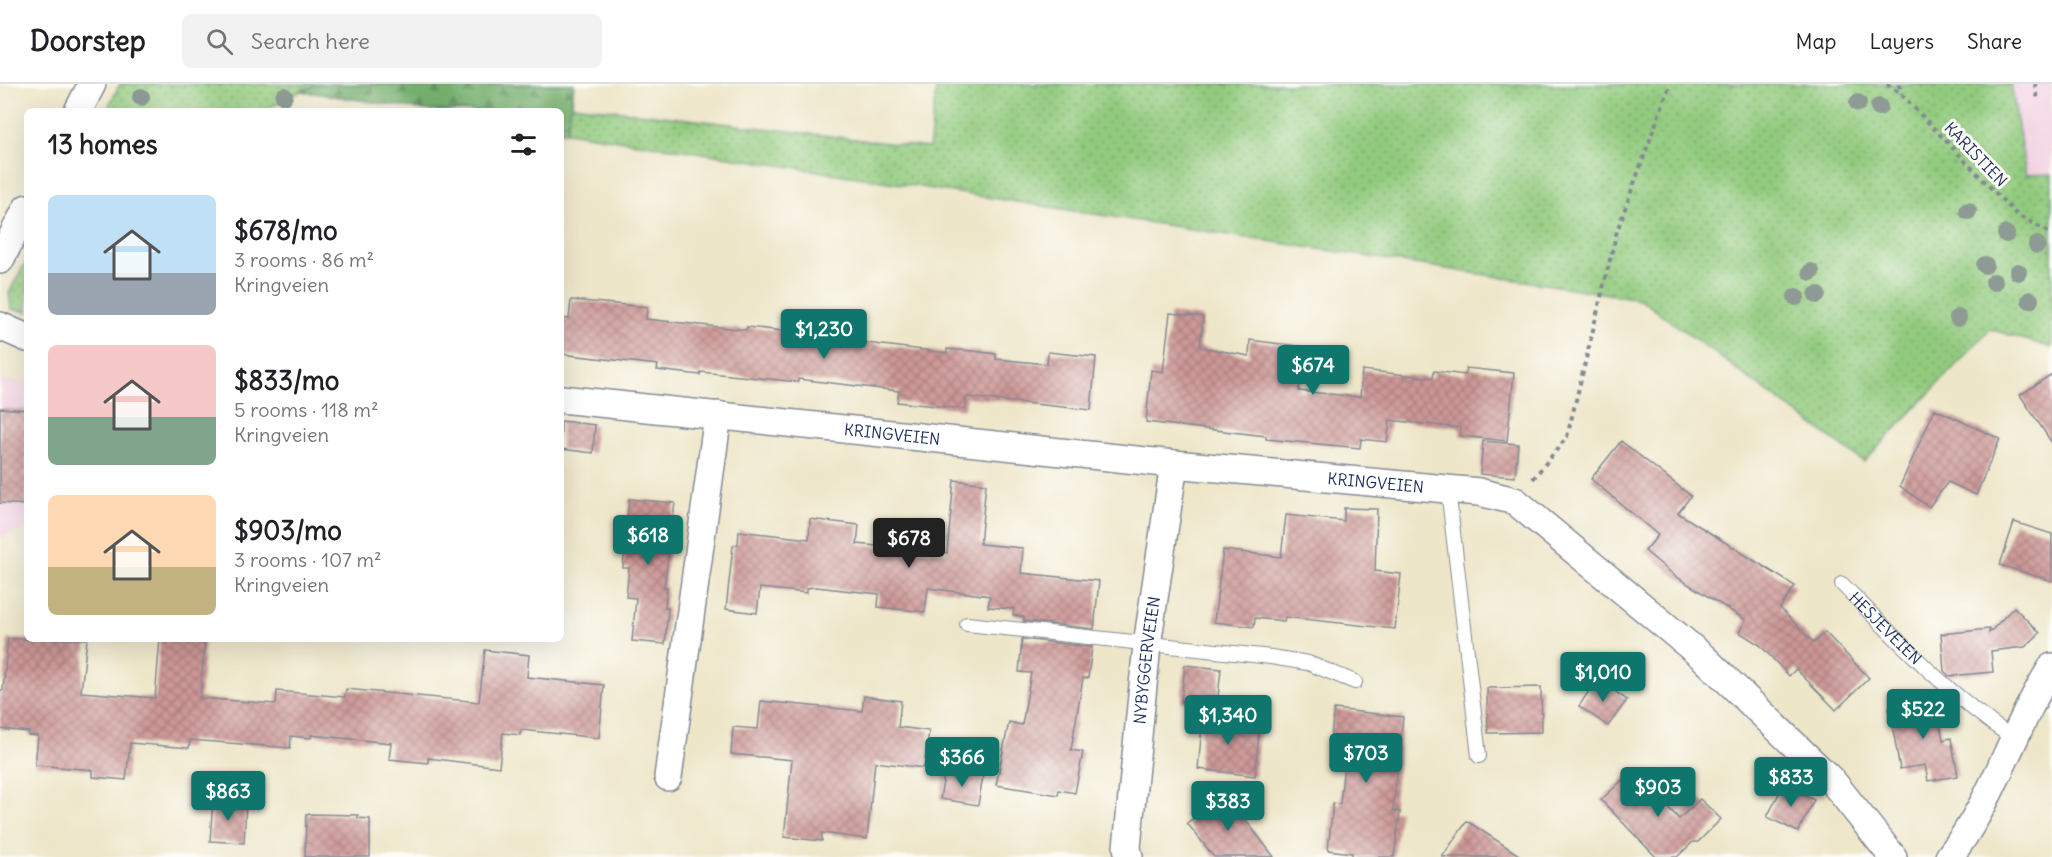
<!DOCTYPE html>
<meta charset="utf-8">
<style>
:root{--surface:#fff;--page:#f2f2f2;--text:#202124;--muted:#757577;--line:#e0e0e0;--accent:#0f766e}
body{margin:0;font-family:Delius,sans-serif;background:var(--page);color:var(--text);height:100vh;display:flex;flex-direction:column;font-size:22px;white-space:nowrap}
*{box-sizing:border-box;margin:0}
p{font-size:20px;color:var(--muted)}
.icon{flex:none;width:33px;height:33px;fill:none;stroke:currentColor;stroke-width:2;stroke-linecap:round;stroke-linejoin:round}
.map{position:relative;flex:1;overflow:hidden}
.details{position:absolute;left:24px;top:24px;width:540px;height:534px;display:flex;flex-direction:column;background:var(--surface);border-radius:9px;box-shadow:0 6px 24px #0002}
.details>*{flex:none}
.price{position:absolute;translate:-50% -51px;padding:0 14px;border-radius:6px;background:var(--accent);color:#fff;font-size:20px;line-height:39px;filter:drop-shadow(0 2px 3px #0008)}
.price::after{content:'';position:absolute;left:50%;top:36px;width:18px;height:14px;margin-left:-9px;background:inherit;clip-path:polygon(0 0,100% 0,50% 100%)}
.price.active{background:#222;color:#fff}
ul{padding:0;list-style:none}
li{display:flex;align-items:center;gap:18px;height:150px;padding:0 24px}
li span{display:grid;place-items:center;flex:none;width:168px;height:120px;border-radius:9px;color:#555}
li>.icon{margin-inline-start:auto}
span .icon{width:72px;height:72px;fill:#fffc;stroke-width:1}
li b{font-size:26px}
h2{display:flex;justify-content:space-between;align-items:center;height:72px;padding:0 24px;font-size:26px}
header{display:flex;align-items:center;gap:36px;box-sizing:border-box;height:84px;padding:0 30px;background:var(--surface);border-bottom:2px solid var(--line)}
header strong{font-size:28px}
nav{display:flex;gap:33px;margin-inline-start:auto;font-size:21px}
.search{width:420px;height:54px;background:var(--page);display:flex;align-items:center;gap:15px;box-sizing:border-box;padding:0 21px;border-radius:9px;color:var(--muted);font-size:22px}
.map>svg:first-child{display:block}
.built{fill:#f2cfe1}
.grass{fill:url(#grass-dots);stroke:#567d6e;stroke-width:1.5}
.forest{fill:url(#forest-firs);stroke:#486f66;stroke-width:1.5}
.building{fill:url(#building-cross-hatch)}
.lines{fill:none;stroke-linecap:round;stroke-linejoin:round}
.service-casing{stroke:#848a94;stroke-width:16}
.minor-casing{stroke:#848a94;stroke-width:30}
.path{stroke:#848a94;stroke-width:4;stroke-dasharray:4.5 4.5;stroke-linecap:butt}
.service{stroke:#fff;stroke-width:14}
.minor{stroke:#fff;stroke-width:27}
.tree{fill:#8e9b94}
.labels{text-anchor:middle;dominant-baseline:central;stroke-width:6;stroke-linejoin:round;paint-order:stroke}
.street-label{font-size:16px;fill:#1b2f5e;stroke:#fdfcf7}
</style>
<header>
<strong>Doorstep</strong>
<div class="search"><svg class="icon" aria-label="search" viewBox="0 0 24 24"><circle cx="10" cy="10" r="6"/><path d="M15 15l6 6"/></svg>Search here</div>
<nav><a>Map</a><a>Layers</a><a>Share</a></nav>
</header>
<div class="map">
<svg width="2052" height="773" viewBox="0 0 2052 773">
<defs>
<pattern id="grass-dots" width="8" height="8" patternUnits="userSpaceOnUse" patternTransform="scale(1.5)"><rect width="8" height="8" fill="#92cb7e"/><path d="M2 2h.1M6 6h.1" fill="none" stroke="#76a56a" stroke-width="1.8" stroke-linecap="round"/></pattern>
<pattern id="forest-firs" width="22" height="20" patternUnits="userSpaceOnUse" patternTransform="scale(1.5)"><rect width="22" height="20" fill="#75af6d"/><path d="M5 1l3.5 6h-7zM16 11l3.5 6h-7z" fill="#5f8f5d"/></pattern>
<pattern id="building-cross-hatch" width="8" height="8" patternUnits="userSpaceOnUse" patternTransform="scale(1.5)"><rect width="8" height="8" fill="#cd9896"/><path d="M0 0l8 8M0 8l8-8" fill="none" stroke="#a67c7e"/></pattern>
</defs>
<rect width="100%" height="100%" fill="#fdfcf7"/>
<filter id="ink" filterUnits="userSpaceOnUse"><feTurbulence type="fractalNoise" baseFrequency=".0167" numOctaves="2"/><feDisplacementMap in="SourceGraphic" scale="12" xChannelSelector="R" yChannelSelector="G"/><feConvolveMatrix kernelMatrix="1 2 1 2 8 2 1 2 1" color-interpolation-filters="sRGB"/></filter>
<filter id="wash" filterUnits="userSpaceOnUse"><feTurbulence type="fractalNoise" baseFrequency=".008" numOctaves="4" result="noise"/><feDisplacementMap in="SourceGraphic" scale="24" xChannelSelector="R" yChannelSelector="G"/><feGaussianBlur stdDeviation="1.35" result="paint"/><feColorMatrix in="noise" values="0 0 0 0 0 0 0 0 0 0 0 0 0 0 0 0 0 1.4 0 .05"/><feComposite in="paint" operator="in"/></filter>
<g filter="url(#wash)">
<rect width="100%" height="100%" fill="#eee6c9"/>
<!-- built -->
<path class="built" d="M2011 0H2052V89L2026 92Z
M0 296 27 298V443L0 454Z"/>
<!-- grass -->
<path class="grass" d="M120 0H574L572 21 929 64 937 0H2011L2026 91 2052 90V264L1990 245 1864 378 1640 215 561 47V27H432L301 7 263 27H106Z
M27 175V228L11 225 9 209Z"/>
<!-- forest -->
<path class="forest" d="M318 0H574L567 48 561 47V27H432L300 7Z"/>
<g id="blocks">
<!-- building -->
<path class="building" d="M571 216 647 223 646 235 746 246 747 243 802 249V251L947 269V265L973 267 996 270V275L1047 280 1048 268 1096 273 1091 326 966 313 965 325 897 318 899 307 798 295V298L701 288 700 291 657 286 658 281 561 270V234L569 235Z
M1170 229 1203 233 1200 263 1249 272 1250 256 1305 263 1299 307 1360 313 1362 286 1433 294 1434 287 1465 291 1466 284 1514 289 1507 357 1460 352V344L1390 336 1387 358 1361 355 1360 364 1266 355V352L1146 338 1151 286 1163 288Z
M2052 290V359L2020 311Z
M0 324 27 326V421L0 419Z
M1935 325 2000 355 1976 411 1948 398 1929 423 1900 402Z
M561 337 595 341 593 369 561 365Z
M1483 357 1518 360 1515 393 1480 390Z
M1621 357 1691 412 1678 429 1795 502 1780 524 1814 559 1825 548 1869 594 1836 626 1796 585 1789 592 1760 561 1739 548 1746 536 1675 492 1645 467 1658 451 1591 395Z
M954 396 986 400 980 460 1023 464 1021 489 1099 497 1094 545 1024 537V533L1013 531 1014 525 988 523 990 512 928 504 925 528 878 523 879 510 816 503 807 504V509L760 504 757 529 726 525 733 462 738 460 739 447 809 455 810 435 859 441 857 460 947 469Z
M629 415 675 419 664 503H667L665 524H668L665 560 632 557 636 514 626 513 629 484H623Z
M1344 424 1377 425 1375 487 1401 490 1395 545 1285 533 1284 537 1255 534 1254 543 1214 538 1223 466 1281 473 1286 431 1344 437Z
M2014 438 2052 450V497L2000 481Z
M2014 523 2040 549 2025 563 1991 567 1993 588 1949 592 1944 587 1941 550 1989 545V549Z
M8 555H87L81 608 155 614 160 555H205L200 614 276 620 277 607 345 613 346 605 479 618 485 566 529 571 527 593 604 601 599 654 521 646 520 651 503 649 499 683 428 674V679L389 675 391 659 311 651V654L291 652 290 664 190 656 189 664 130 659 126 696 93 693V686L35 681 38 652 28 651 29 648 0 645V606H3Z
M1022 555 1092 563 1088 594H1083L1071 666 1083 668 1075 709 1059 706 1058 711 996 701 1009 638 1022 641 1031 589 1019 588Z
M1185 581 1221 585 1217 622 1181 618Z
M1597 595 1627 616 1608 642 1579 622Z
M1541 603 1542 648 1488 649 1487 604Z
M864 612 901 617 898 643 929 647 924 684 875 678 867 755 822 749V757L784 753 792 676 731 670 733 643 758 645 761 617 862 627Z
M1935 615 1943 656 1951 654 1958 692 1928 697 1925 681 1900 685 1889 624Z
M1334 625 1403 633 1393 727 1400 728 1394 773H1352V769L1328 766 1333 719 1340 720 1345 670 1329 669Z
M1203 631 1246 636 1244 647 1259 648 1255 692 1198 685Z
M945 686 983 692 978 721 940 715Z
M1633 686 1679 735 1700 715 1721 735 1698 758H1693L1677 773H1656L1601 716Z
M1784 700 1814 716 1798 748 1767 733Z
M1226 710 1245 735 1274 773H1214L1187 739Z
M213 716 246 718 244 759 210 757Z
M306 730 358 731V734L370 735V773H305Z
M1467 737 1522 773H1442Z"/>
</g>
</g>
<g filter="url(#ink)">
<use href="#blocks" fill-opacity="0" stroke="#848a94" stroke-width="1.5"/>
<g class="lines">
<!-- service casing -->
<g class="service-casing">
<g id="service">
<path d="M1448 405 1479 672"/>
<path id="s1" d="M1842 500C1896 555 1949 611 2013 654"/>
<path d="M967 540 1271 573 1308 579 1355 598"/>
</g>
</g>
<!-- minor casing -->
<g class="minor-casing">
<g id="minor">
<path d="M78 27 92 0"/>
<path d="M0 176 27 124"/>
<path d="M0 242 27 254"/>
<path id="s2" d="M561 315 1174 380 1479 408 1515 417 1704 574 1833 698 1893 773"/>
<path d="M668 693 718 331"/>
<path id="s3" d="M1129 773 1127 763 1147 561 1174 380"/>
<path d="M1949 773C1994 716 2013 644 2052 583"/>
</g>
</g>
<!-- path -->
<path class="path" d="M1887 0 1901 10 2016 130 2052 150
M1899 0 1901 10
M2035 0 2038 16
M1533 395 1567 353 1617 147 1670 0"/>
<!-- service -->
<use href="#service" class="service"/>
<!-- minor -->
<use href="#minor" class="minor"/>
</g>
<!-- trees -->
<g class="tree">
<circle cx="284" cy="12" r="9"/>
<circle cx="141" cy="13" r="9"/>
<circle cx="1858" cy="19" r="9"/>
<circle cx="1879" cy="23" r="9"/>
<circle cx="1968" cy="127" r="9"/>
<circle cx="2006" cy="150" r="9"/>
<circle cx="2037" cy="161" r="9"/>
<circle cx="1985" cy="181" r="9"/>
<circle cx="1811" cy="188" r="9"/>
<circle cx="2018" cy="188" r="9"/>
<circle cx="1994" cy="198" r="9"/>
<circle cx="1817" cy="211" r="9"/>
<circle cx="1796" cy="213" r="9"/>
<circle cx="2030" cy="216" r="9"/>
<circle cx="1958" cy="234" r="9"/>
</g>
</g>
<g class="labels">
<!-- street labels -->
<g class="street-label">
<text transform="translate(1976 70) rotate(46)">KARISTIEN</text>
<text stroke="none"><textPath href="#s2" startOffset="333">KRINGVEIEN</textPath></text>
<text stroke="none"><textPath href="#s2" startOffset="819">KRINGVEIEN</textPath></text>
<text stroke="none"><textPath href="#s1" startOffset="62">HESJEVEIEN</textPath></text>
<text stroke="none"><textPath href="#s3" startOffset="198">NYBYGGERVEIEN</textPath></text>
</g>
</g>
</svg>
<b class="price" style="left:824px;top:276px">$1,230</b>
<b class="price" style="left:1313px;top:312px">$674</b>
<b class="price" style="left:648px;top:482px">$618</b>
<b class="price active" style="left:909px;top:485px">$678</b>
<b class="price" style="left:1603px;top:619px">$1,010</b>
<b class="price" style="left:1923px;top:656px">$522</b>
<b class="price" style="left:1228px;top:662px">$1,340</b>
<b class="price" style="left:1366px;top:700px">$703</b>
<b class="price" style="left:962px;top:704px">$366</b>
<b class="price" style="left:1791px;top:724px">$833</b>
<b class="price" style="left:1658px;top:734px">$903</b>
<b class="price" style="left:228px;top:738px">$863</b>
<b class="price" style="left:1228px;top:748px">$383</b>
<section class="details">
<h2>13 homes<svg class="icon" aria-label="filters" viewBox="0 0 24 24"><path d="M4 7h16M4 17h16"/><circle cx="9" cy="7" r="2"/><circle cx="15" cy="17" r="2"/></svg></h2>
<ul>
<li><span style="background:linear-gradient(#bfe0f5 65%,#9aa5b1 0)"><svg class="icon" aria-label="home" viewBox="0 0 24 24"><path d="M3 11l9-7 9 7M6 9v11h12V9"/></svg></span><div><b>$678/mo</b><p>3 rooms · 86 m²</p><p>Kringveien</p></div></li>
<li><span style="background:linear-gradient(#f6c9c9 60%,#7fa58c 0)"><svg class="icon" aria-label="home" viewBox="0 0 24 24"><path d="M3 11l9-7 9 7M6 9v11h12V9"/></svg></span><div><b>$833/mo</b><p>5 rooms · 118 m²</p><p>Kringveien</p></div></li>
<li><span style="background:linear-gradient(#ffd9b3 60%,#c2b280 0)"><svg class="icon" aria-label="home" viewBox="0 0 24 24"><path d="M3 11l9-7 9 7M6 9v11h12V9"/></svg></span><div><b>$903/mo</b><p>3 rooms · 107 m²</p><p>Kringveien</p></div></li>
</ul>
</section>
</div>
